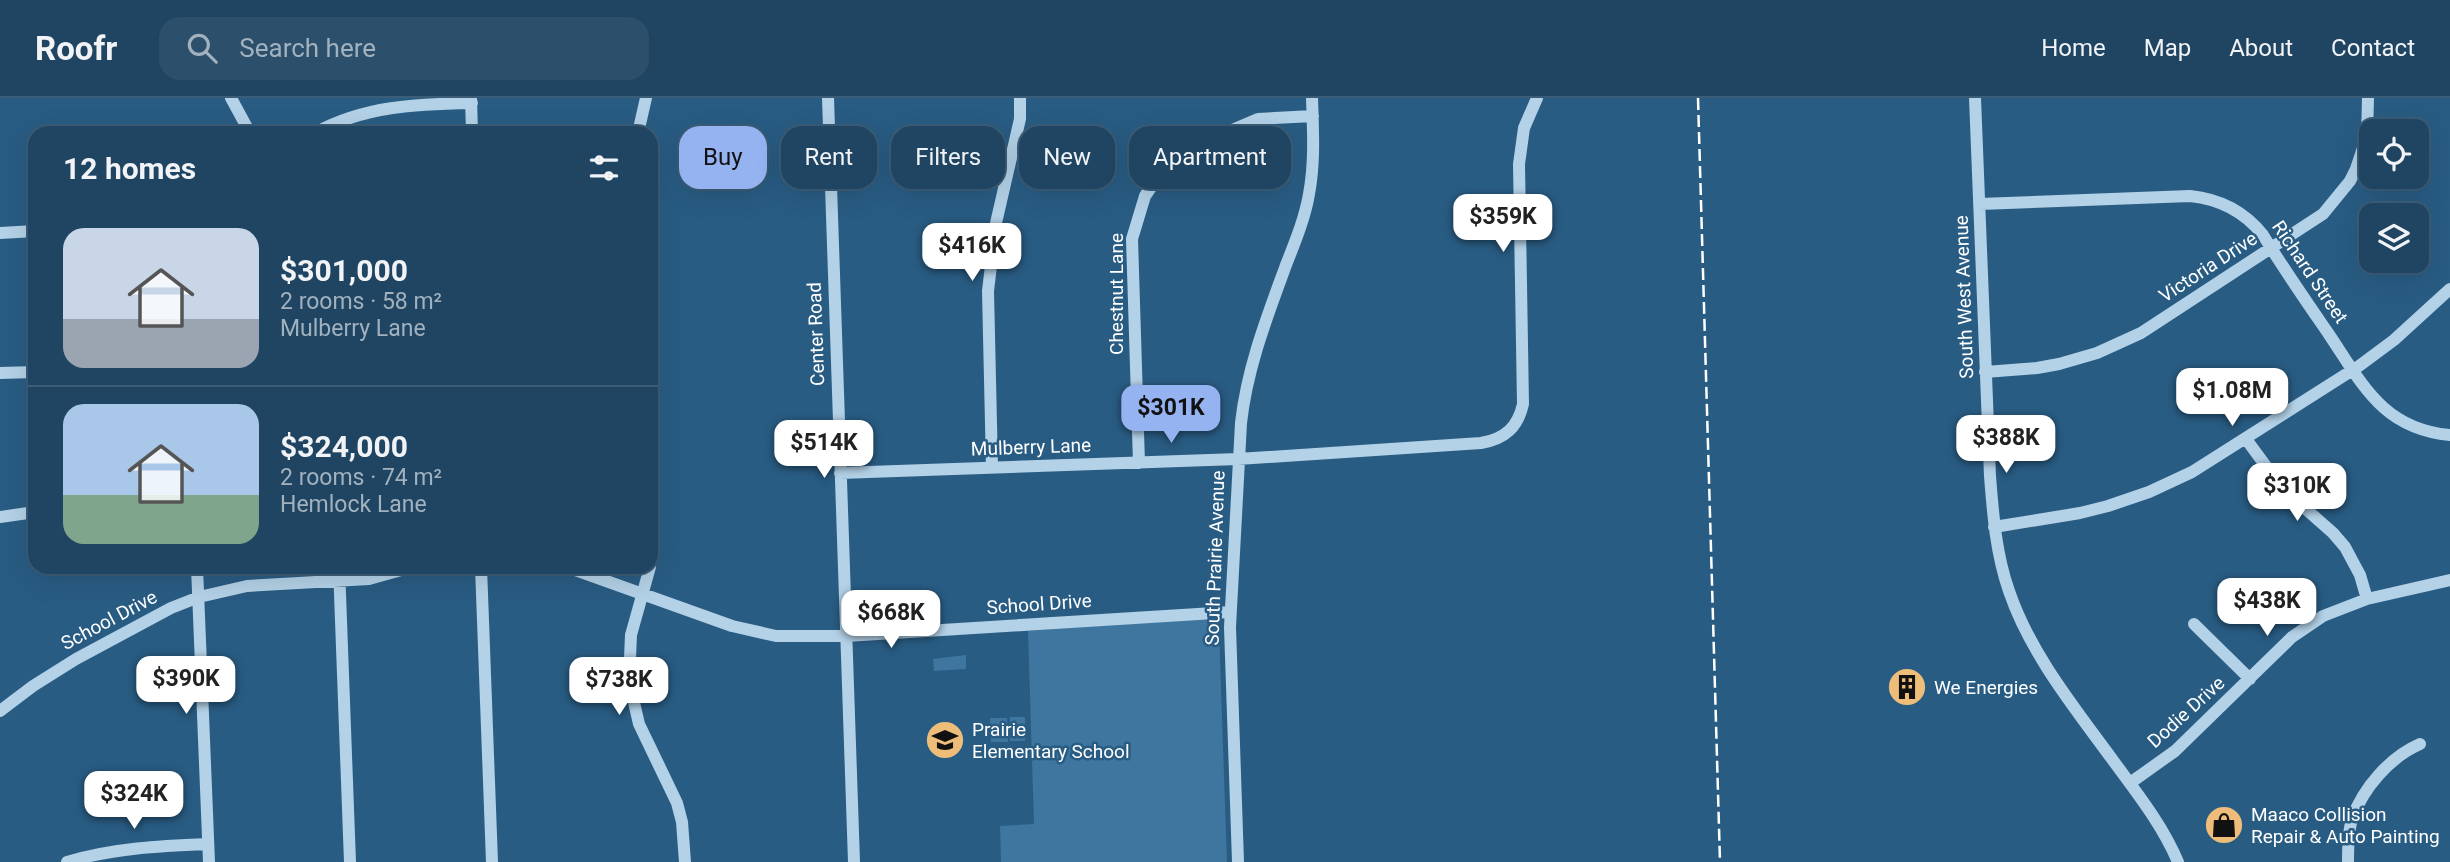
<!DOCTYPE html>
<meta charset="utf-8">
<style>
:root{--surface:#1f4562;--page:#2c4f6b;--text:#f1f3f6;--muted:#a1b1be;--line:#3c5d77;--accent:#95b2f1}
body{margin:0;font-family:Roboto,sans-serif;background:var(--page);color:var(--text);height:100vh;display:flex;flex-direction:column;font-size:26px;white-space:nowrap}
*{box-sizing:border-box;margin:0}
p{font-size:23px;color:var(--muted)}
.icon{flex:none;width:38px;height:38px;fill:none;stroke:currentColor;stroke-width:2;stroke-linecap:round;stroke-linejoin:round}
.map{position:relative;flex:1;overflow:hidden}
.details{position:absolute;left:28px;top:28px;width:630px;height:448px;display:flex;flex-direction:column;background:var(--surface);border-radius:21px;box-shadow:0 7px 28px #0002,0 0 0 2px var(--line)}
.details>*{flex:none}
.banner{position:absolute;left:679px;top:28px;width:665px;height:63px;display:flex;gap:14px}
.buttons{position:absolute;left:2359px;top:21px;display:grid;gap:14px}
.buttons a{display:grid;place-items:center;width:70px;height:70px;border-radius:14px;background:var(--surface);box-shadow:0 7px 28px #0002,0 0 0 2px var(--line);font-size:35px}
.price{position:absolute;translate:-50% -60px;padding:0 16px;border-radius:14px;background:#fff;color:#222;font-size:23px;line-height:46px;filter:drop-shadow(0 2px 4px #0008)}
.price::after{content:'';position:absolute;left:50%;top:42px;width:21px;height:16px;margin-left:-10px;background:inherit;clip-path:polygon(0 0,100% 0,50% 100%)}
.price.active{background:var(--accent);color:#111}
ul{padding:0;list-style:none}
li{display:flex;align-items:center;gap:21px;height:175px;padding:0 35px}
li+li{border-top:2px solid var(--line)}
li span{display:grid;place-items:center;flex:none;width:196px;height:140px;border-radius:21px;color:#555}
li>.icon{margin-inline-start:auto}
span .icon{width:84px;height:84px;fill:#fffc;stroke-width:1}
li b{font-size:30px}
h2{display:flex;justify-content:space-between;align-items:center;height:84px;padding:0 35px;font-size:30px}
.chip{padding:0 24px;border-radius:21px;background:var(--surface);box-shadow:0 7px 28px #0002,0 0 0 2px var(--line);font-size:24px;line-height:63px}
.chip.active{background:var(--accent);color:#111}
header{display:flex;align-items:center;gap:42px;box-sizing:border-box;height:98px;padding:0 35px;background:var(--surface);border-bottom:2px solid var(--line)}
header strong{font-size:33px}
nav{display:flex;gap:38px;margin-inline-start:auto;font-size:24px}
.search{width:490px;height:63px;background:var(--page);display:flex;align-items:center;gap:18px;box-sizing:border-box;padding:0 24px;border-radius:21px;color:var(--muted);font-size:26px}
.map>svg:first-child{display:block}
.green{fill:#3e769f}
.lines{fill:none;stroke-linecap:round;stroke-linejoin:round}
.minor{stroke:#b3d1e7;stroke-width:12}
.rail{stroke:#fff;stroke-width:2.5;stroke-dasharray:12 5;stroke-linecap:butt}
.labels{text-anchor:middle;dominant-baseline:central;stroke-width:5;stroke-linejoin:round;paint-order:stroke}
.street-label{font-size:19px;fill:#fff;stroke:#295c83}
.poi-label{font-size:19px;fill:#fff;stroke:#295c83;text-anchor:start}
</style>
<header>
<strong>Roofr</strong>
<div class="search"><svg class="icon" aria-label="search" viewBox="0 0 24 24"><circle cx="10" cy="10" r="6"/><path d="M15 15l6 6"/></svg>Search here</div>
<nav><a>Home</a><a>Map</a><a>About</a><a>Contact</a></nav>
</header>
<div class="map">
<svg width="2450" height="764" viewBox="0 0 2450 764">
<rect width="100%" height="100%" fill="#295c83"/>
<!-- green -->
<path class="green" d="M1211 520 1219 525V531L1227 764H1001L1000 728 1034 726 1028 533Z
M966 557V571L934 573 933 561Z
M1010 619H1025V643H1010Z
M990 620H1007L1008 644H991Z"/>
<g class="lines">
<!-- minor -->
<path class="minor" d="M231 0 250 35
M471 0 472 35
M828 0 854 764
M1975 0 1990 378C1993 417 1996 456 2009 493 2030 555 2074 609 2112 661 2136 694 2162 726 2178 764
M315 35C364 8 416 6 472 5
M638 35 646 0
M1980 106 2190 98C2220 101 2244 113 2263 137 2283 170 2306 203 2328 235 2362 285 2382 331 2450 337
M0 135 35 133
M1985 274 2037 270 2059 266 2097 255 2141 235 2323 116 2350 83 2356 71 2367 38 2368 0
M0 275 35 274
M2246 341 2282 390 2333 435 2345 449 2360 477 2367 501
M1139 365 1132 141 1145 98 1158 79 1173 64 1232 32 1258 21 1313 18
M992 370 988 193 996 125 1020 21V0
M840 375 1238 361 1481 345C1505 341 1518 329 1523 306L1519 66 1524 30 1537 0
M0 419 35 414
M1994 429 2080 415 2108 408 2149 394 2192 374 2359 268 2394 242 2450 191
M651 442V462
M197 469 209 764
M339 469 350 764
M481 469 492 764
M567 469 732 528 776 538H846L1230 514
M650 469 631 537 629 583 639 626 677 705 682 724 685 764
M2194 526 2250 581
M0 613 33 588 76 561 171 510 199 499 247 488 369 481 412 469
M2130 685 2175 653 2292 539 2323 518 2367 501 2450 482
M67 764C114 750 160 748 208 746
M1238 764 1230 529 1241 325C1247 270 1267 219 1286 167 1295 144 1305 120 1309 96 1315 64 1313 32 1312 0
M2348 764C2348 750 2348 734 2352 721 2363 690 2390 659 2420 646"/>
<!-- rail -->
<path class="rail" d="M1698 0 1720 764"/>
</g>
<!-- icons -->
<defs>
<g id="building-disc" transform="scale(2.0125)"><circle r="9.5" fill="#eebd79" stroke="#295c83"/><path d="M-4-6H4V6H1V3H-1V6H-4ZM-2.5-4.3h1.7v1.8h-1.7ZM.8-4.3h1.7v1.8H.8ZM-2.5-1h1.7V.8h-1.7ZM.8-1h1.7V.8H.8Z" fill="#111"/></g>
<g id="school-disc" transform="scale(2.0125)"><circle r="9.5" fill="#eebd79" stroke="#295c83"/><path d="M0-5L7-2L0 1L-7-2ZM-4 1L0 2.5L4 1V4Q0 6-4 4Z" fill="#111"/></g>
<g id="shop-disc" transform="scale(2.0125)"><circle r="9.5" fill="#eebd79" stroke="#295c83"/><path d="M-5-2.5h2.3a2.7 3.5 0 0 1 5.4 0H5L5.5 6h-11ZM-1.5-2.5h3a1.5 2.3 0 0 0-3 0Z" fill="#111"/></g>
</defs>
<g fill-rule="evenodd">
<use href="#building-disc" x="1907" y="589"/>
<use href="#school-disc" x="945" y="642"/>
<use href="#shop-disc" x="2224" y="727"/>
</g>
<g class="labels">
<!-- street labels -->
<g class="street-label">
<text transform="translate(2208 169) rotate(-33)">Victoria Drive</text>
<text transform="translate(2310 174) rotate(56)">Richard Street</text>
<text transform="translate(1116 196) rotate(-90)">Chestnut Lane</text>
<text transform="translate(1964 199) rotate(-92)">South West Avenue</text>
<text transform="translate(816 236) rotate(-92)">Center Road</text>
<text transform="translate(1031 349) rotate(-2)">Mulberry Lane</text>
<text transform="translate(1215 460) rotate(-88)">South Prairie Avenue</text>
<text transform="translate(1039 506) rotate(-4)">School Drive</text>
<text transform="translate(109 522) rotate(-28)">School Drive</text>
<text transform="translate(2186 614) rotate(-42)">Dodie Drive</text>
</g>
<!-- poi labels -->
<g class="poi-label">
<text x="1934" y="589">We Energies</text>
<text x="972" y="631">Prairie<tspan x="972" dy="22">Elementary School</tspan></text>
<text x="2251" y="716">Maaco Collision<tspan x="2251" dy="22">Repair &amp; Auto Painting</tspan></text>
</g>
</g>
</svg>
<div class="buttons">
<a><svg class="icon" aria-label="locate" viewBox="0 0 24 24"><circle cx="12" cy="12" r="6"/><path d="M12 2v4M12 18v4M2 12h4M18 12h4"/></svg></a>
<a><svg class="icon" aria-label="layers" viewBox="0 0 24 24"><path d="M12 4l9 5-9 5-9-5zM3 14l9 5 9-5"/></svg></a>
</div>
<b class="price" style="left:1503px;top:156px">$359K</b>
<b class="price" style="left:972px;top:185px">$416K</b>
<b class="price" style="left:2232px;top:330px">$1.08M</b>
<b class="price active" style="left:1171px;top:347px">$301K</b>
<b class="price" style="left:2006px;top:377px">$388K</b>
<b class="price" style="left:824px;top:382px">$514K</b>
<b class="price" style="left:2297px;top:425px">$310K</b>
<b class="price" style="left:2267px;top:540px">$438K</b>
<b class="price" style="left:891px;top:552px">$668K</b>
<b class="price" style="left:186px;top:618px">$390K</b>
<b class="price" style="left:619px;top:619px">$738K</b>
<b class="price" style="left:134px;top:733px">$324K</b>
<div class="banner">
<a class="chip active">Buy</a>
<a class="chip">Rent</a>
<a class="chip">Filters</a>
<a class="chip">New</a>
<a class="chip">Apartment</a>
</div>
<section class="details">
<h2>12 homes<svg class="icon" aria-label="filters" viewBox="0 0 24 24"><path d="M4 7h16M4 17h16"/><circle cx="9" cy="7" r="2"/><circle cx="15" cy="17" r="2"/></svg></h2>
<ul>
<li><span style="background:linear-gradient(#c9d6e8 65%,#9aa5b1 0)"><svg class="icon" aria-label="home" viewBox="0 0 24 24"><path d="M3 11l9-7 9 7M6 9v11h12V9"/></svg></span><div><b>$301,000</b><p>2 rooms · 58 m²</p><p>Mulberry Lane</p></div></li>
<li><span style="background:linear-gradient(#a9c7e8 65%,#7fa58c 0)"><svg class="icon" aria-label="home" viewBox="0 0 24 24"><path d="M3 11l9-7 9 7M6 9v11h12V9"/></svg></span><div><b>$324,000</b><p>2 rooms · 74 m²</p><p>Hemlock Lane</p></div></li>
</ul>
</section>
</div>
